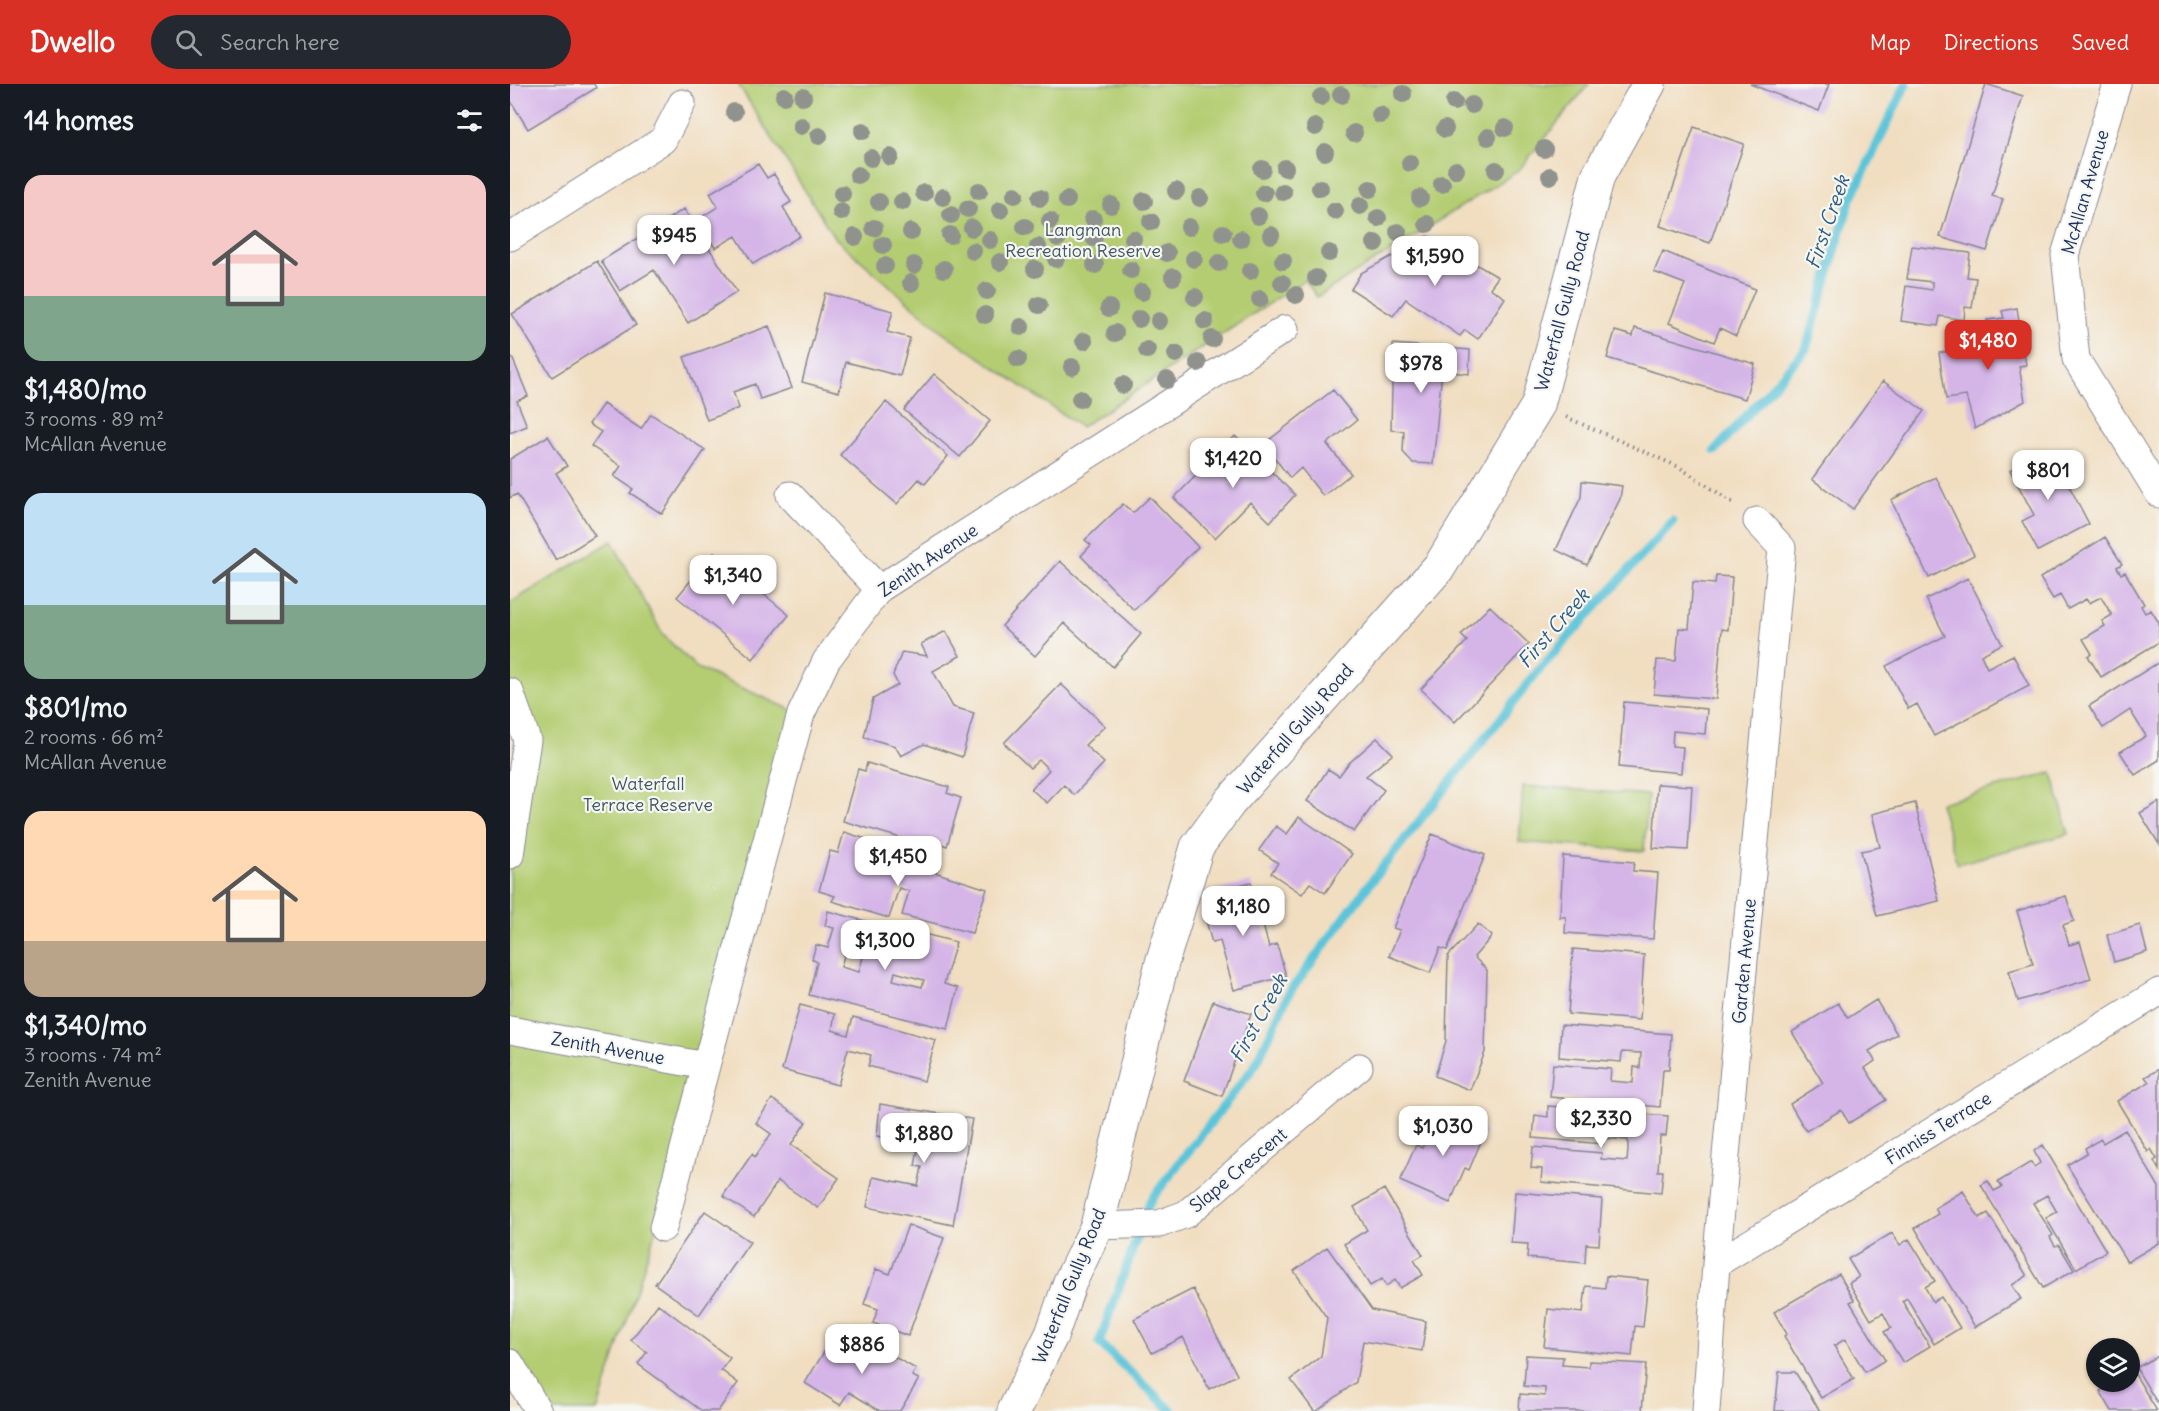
<!DOCTYPE html>
<meta charset="utf-8">
<style>
:root{--surface:#171b24;--page:#242831;--text:#f1f3f6;--muted:#9ea1a6;--accent:#d93025}
body{margin:0;font-family:Delius,sans-serif;background:var(--page);color:var(--text);height:100vh;display:flex;flex-direction:column;font-size:22px;white-space:nowrap}
*{box-sizing:border-box;margin:0}
p{font-size:20px;color:var(--muted)}
.icon{flex:none;width:33px;height:33px;fill:none;stroke:currentColor;stroke-width:2;stroke-linecap:round;stroke-linejoin:round}
.map{position:relative;flex:1;overflow:hidden}
.side{display:flex;flex-direction:column;background:var(--surface);width:510px}
.side>*{flex:none}
.buttons{position:absolute;left:1576px;top:1254px;display:grid;gap:12px}
.buttons a{display:grid;place-items:center;width:54px;height:54px;border-radius:50%;background:var(--surface);box-shadow:0 2px 4px #0004;font-size:30px}
.price{position:absolute;translate:-50% -51px;padding:0 14px;border-radius:12px;background:#fff;color:#222;font-size:20px;line-height:39px;filter:drop-shadow(0 2px 3px #0008)}
.price::after{content:'';position:absolute;left:50%;top:36px;width:18px;height:14px;margin-left:-9px;background:inherit;clip-path:polygon(0 0,100% 0,50% 100%)}
.price.current{background:var(--accent);color:#fff}
ul{padding:0;list-style:none}
li{display:grid;align-content:center;gap:12px;height:318px;padding:0 24px}
li span{display:grid;place-items:center;height:186px;border-radius:18px;color:#555}
li>.icon{margin-inline-start:auto}
span .icon{width:108px;height:108px;fill:#fffc;stroke-width:1}
li b{font-size:26px}
h2{display:flex;justify-content:space-between;align-items:center;height:72px;padding:0 24px;font-size:26px}
header{display:flex;align-items:center;gap:36px;box-sizing:border-box;height:84px;padding:0 30px;background:var(--accent);color:#fff}
header strong{font-size:28px}
nav{display:flex;gap:33px;margin-inline-start:auto;font-size:21px}
.search{width:420px;height:54px;background:var(--page);display:flex;align-items:center;gap:15px;box-sizing:border-box;padding:0 21px;border-radius:33px;color:var(--muted);font-size:22px}
main{display:flex;flex:1;min-height:0}
.map>svg:first-child{display:block}
.green{fill:#b4cd72;stroke:#687e68;stroke-width:1.5}
.lines{fill:none;stroke-linecap:round;stroke-linejoin:round}
.stream{stroke:#5cc4d9;stroke-width:9}
.building{fill:#d5b5e8;fill-rule:evenodd}
.minor-casing{stroke:#868690;stroke-width:29}
.tertiary-casing{stroke:#868690;stroke-width:35}
.path{stroke:#868690;stroke-width:4;stroke-dasharray:1.5 4.5;stroke-linecap:butt}
.minor{stroke:#fff;stroke-width:27}
.tertiary{stroke:#fff;stroke-width:33}
.tree{fill:#90938d}
.labels{text-anchor:middle;dominant-baseline:central;stroke-width:4.5;stroke-linejoin:round;paint-order:stroke}
.street-label{font-size:18px;fill:#1b2f5e;stroke:#f6f6f2}
.park-label{font-size:18px;fill:#415663;stroke:#f6f6f2}
.water-label{font-size:20px;font-style:italic;fill:#2e5c83;stroke:#f6f6f2}
</style>
<header>
<strong>Dwello</strong>
<div class="search"><svg class="icon" aria-label="search" viewBox="0 0 24 24"><circle cx="10" cy="10" r="6"/><path d="M15 15l6 6"/></svg>Search here</div>
<nav><a>Map</a><a>Directions</a><a>Saved</a></nav>
</header>
<main>
<section class="side">
<h2>14 homes<svg class="icon" aria-label="filters" viewBox="0 0 24 24"><path d="M4 7h16M4 17h16"/><circle cx="9" cy="7" r="2"/><circle cx="15" cy="17" r="2"/></svg></h2>
<ul>
<li><span style="background:linear-gradient(#f6c9c9 65%,#7fa58c 0)"><svg class="icon" aria-label="home" viewBox="0 0 24 24"><path d="M3 11l9-7 9 7M6 9v11h12V9"/></svg></span><div><b>$1,480/mo</b><p>3 rooms · 89 m²</p><p>McAllan Avenue</p></div></li>
<li><span style="background:linear-gradient(#bfe0f5 60%,#7fa58c 0)"><svg class="icon" aria-label="home" viewBox="0 0 24 24"><path d="M3 11l9-7 9 7M6 9v11h12V9"/></svg></span><div><b>$801/mo</b><p>2 rooms · 66 m²</p><p>McAllan Avenue</p></div></li>
<li><span style="background:linear-gradient(#ffd9b3 70%,#b9a48a 0)"><svg class="icon" aria-label="home" viewBox="0 0 24 24"><path d="M3 11l9-7 9 7M6 9v11h12V9"/></svg></span><div><b>$1,340/mo</b><p>3 rooms · 74 m²</p><p>Zenith Avenue</p></div></li>
</ul>
</section>
<div class="map">
<svg width="1649" height="1327" viewBox="0 0 1649 1327">
<rect width="100%" height="100%" fill="#f6f6f2"/>
<filter id="ink" filterUnits="userSpaceOnUse"><feTurbulence type="fractalNoise" baseFrequency=".0167" numOctaves="2"/><feDisplacementMap in="SourceGraphic" scale="12" xChannelSelector="R" yChannelSelector="G"/><feConvolveMatrix kernelMatrix="1 2 1 2 8 2 1 2 1" color-interpolation-filters="sRGB"/></filter>
<filter id="wash" filterUnits="userSpaceOnUse"><feTurbulence type="fractalNoise" baseFrequency=".008" numOctaves="4" result="noise"/><feDisplacementMap in="SourceGraphic" scale="24" xChannelSelector="R" yChannelSelector="G"/><feGaussianBlur stdDeviation="1.35" result="paint"/><feColorMatrix in="noise" values="0 0 0 0 0 0 0 0 0 0 0 0 0 0 0 0 0 1.4 0 .05"/><feComposite in="paint" operator="in"/></filter>
<g filter="url(#wash)">
<rect width="100%" height="100%" fill="#f1dec1"/>
<!-- green -->
<path class="green" d="M228 0H1079L1008 87 807 213 795 196 571 343 430 246 324 153Z
M102 457 153 551 187 584 291 630 196 982 130 1196 87 1327H28L0 1279V771L17 656 0 608V519Z
M1542 689 1559 750 1447 780 1430 719Z
M1013 702 1138 711 1134 767 1009 758Z"/>
<g class="lines">
<!-- stream -->
<path class="stream" d="M1205 367 1296 265 1340 117 1396 0
M662 1327 589 1259 640 1117 746 980 779 909 864 794 1029 586 1163 437"/>
</g>
<g id="blocks">
<!-- building -->
<path class="building" d="M0 0H84L86 4 18 45 0 16Z
M1240 0H1319L1309 27Z
M1476 0 1513 12 1482 112 1493 115 1477 167 1430 153Z
M1184 43 1234 60 1200 159 1150 142Z
M248 80 257 94 264 90 281 118 273 123 290 152 243 180 226 152 205 164 188 135 208 123 200 109Z
M174 125 227 208 178 239 144 186 110 207 91 177Z
M917 152 988 193 980 204 995 214 968 255 955 246 950 252 896 215 883 232 841 205 851 189 882 172 905 187 912 177 893 164Z
M1402 162 1460 169 1457 193 1466 194 1462 224 1455 223 1454 236 1430 232 1428 242 1391 237 1396 202 1422 206V198L1397 195Z
M1153 167 1245 205 1226 252 1210 244 1204 258 1159 239 1175 200 1144 188Z
M87 177 126 241 42 293 2 230Z
M315 209 383 227 377 248 400 254 390 292 336 278 329 308 292 298Z
M1507 224 1516 281 1509 282 1515 317 1465 345 1456 312 1436 315 1429 269 1481 260 1477 236 1494 234 1492 227Z
M259 242 282 304 250 315 245 300 223 308 229 324 197 336 174 273Z
M1125 244 1245 280 1235 315 1097 274 1105 247 1123 252Z
M883 260 960 266 959 290 932 287 923 380 903 379 893 368 894 347 881 346Z
M2 273 18 312 7 317 17 342 0 349V274Z
M424 290 480 337 450 373 394 326Z
M1373 297 1414 327 1343 425 1302 395Z
M823 306 847 336 817 360 841 390 813 412 791 384 780 394 754 360Z
M376 318 438 372 415 400 409 395 387 420 330 371Z
M93 320 131 345 141 330 195 366 152 430 120 409 123 405 104 392 111 382 81 362 91 348 79 340Z
M38 352 57 382 46 389 85 452 46 476 7 410 0 414V375Z
M725 352 785 411 760 438 740 418 705 454 664 414Z
M1540 365 1579 440 1528 467 1512 437 1524 431 1500 386Z
M1426 393 1464 471 1419 494 1381 416Z
M1072 397 1112 402 1110 415 1077 481 1046 466 1071 413Z
M640 413 688 463 624 526 571 472 581 461 575 456 613 420 623 429Z
M1595 453 1612 480 1607 483 1611 490 1615 488 1634 520 1631 522 1635 529 1641 526 1649 539V558L1591 593 1578 572 1582 570 1573 555 1595 542 1592 537 1602 531 1591 513 1579 519 1576 515 1558 525 1550 511 1543 515 1530 494Z
M204 469 279 531 243 575 167 513Z
M550 477 631 550 603 583 554 539 525 572 492 542Z
M1206 492 1222 493 1218 546 1212 545 1206 615 1144 610 1147 576 1166 577 1169 544 1179 545 1183 498 1205 500Z
M1458 494 1492 560 1471 571 1477 584 1503 571 1519 602 1424 652 1407 620 1398 625 1376 582 1435 552 1416 515Z
M980 522 1019 560 945 638 911 605 957 557 951 551Z
M436 547 450 572 423 587 443 623 464 629 452 673 414 660 391 672 385 662 354 653 363 615 388 601 383 591 392 568 417 572 411 560Z
M1649 578V676L1625 691 1610 668 1636 652 1620 626 1593 644 1579 622Z
M551 600 595 642 575 661 594 679 564 711 554 701 537 719 521 705 539 686 529 676 520 684 494 659Z
M1114 618 1197 625 1195 650 1163 647 1162 662 1173 663 1171 689 1109 683Z
M867 654 883 670 856 692 874 706 844 748 797 717 818 685 829 692 838 680Z
M357 679 439 703 437 709 451 714 437 762 423 757 421 763 333 737 348 685 355 687Z
M1147 700 1182 702 1178 766 1143 764Z
M1649 718V760L1630 729Z
M1405 719 1429 817 1367 832 1351 767 1370 763 1362 730Z
M789 733 842 770 815 809 800 799 792 810 761 789 768 779 749 766 766 742 777 750Z
M334 748 375 761 371 780 381 783 384 775 477 805 462 849 392 831 399 807 389 804 379 834 322 817 325 812 309 807 320 767 328 769Z
M922 750 975 771 937 866 930 864 920 889 879 872 890 846 883 844Z
M1053 772 1124 778 1123 787 1148 789 1143 855 1055 849 1056 833H1050Z
M741 798 759 863 767 860 776 892 724 906 710 857 702 859 693 825 702 823 698 809Z
M1556 812 1564 837 1553 841 1559 861 1570 858 1581 895 1508 917 1499 887 1523 880 1507 827Z
M318 827 388 846 386 852 400 856 402 847 446 858 434 900 448 904 438 945 299 911 307 878 302 875 306 861 318 864 324 844 315 842ZM335 868 353 873 349 888 331 883ZM385 888 414 896 412 903 383 896Z
M968 840 982 852 964 873 977 886 975 968 960 1006 925 992 936 957 938 872Z
M1630 841 1637 868 1604 878 1597 851Z
M1063 865 1134 871 1130 936 1058 930Z
M1366 916 1387 950 1359 967 1365 977 1355 984 1376 1016 1339 1039 1331 1026 1296 1047 1280 1020 1313 999 1282 948 1328 919 1338 934Z
M703 917 741 930 712 1012 674 997Z
M290 921 325 930 322 946 338 951 343 933 426 956 414 997 358 982 361 971 338 965 328 1001 272 986Z
M1051 941 1161 950 1159 986H1153L1150 1023 1040 1013 1043 980 1101 985 1100 997 1123 999 1124 983 1130 984 1131 969 1112 968 1111 978 1049 973Z
M1649 985V1086L1644 1077 1647 1075 1641 1065 1638 1068 1607 1017 1639 998 1635 993Z
M262 1015 296 1038 281 1061 329 1094 308 1124 268 1097 244 1133 213 1112 242 1070 245 1073 261 1050 246 1039Z
M370 1020 462 1035 443 1141 357 1123 363 1093 408 1102 412 1083 405 1082 409 1059 367 1052Z
M1038 1022 1158 1032 1156 1052H1150L1148 1087H1153L1151 1109 1031 1098 1032 1085 1021 1084 1023 1063 1092 1069 1091 1075 1117 1077 1118 1066V1056L1093 1054V1060L1023 1054 1025 1031 1038 1033Z
M928 1027 975 1048 959 1086 955 1084 940 1119 890 1097 906 1061 912 1064Z
M1615 1046 1649 1103V1159L1617 1178 1557 1081 1577 1069 1575 1064 1591 1055 1593 1059Z
M1533 1061 1596 1167 1566 1185 1536 1134 1547 1128 1537 1111 1523 1119 1543 1151 1540 1153 1545 1162 1549 1161 1564 1186 1533 1204 1471 1101 1478 1097 1484 1107 1492 1103 1488 1098 1521 1078 1524 1083 1530 1079 1524 1067Z
M874 1105 913 1171 904 1176 913 1191 890 1204 885 1196 876 1202 872 1195 860 1202 834 1160 857 1146 844 1123Z
M1453 1107 1469 1134 1478 1129 1517 1192 1502 1201 1511 1215 1465 1243 1405 1144 1428 1130 1425 1124Z
M1005 1108 1092 1115 1089 1161 1076 1160 1075 1179 1017 1174 1018 1160 1001 1159Z
M195 1127 240 1158 189 1231 145 1200Z
M398 1141 434 1154 398 1252 363 1239 368 1225 354 1220 366 1185 380 1190Z
M1382 1149 1390 1161 1399 1155 1425 1197 1415 1203 1423 1218 1431 1213 1450 1244 1424 1260 1397 1214 1392 1217 1420 1262 1393 1279 1374 1248 1381 1244 1373 1229 1361 1236 1339 1199 1349 1193 1338 1175Z
M817 1163 862 1226 916 1237 912 1267 853 1257 846 1298 807 1327H804L781 1296 811 1272 817 1234 784 1187Z
M1329 1190 1344 1216 1340 1218 1375 1276 1355 1288 1335 1255 1324 1262 1344 1295 1311 1314 1274 1252 1277 1250 1264 1228Z
M1096 1192 1138 1196 1133 1243 1125 1242 1122 1272 1034 1263 1038 1225 1073 1229 1076 1202 1095 1204Z
M683 1205 727 1291 699 1305 673 1253 642 1269 624 1235Z
M148 1220 220 1274 211 1286 228 1299 208 1327H192L128 1280 137 1268 121 1256Z
M328 1245 362 1266 365 1262 406 1285 402 1292 409 1295 390 1327H370L339 1308 330 1321 295 1299Z
M1016 1271 1053 1273 1052 1281 1079 1283V1277L1136 1280 1132 1327H1009L1010 1310 1035 1312V1304L1014 1302Z
M1649 1271V1322L1626 1284Z
M1623 1287 1647 1327H1602L1590 1307 1606 1298H1620V1289Z
M1269 1288H1285L1310 1327H1265Z"/>
</g>
</g>
<g filter="url(#ink)">
<use href="#blocks" fill-opacity="0" stroke="#868690" stroke-width="1.5"/>
<g class="lines">
<!-- minor casing -->
<g class="minor-casing">
<path id="minor" d="M1607 0 1555 171 1566 275 1649 410
M0 153 153 56 172 19
M280 411 369 505
M0 608 17 656 0 771
M0 946 196 982 291 630 316 577 369 505 775 245
M587 1142 649 1140 676 1130 849 983
M153 1144 196 982
M1206 1180 1649 908
M0 1279 28 1327
M1196 1327 1206 1180 1272 464 1247 437"/>
</g>
<!-- tertiary casing -->
<g class="tertiary-casing">
<path id="tertiary" d="M504 1327 542 1250 560 1198 587 1142 652 879 687 763 720 718 930 482 1028 321 1088 92 1139 0"/>
</g>
<!-- path -->
<path class="path" d="M1056 333 1169 383 1225 420"/>
<!-- minor -->
<use href="#minor" class="minor"/>
<!-- tertiary -->
<use href="#tertiary" class="tertiary"/>
</g>
<!-- trees -->
<g class="tree">
<circle cx="893" cy="10" r="9"/>
<circle cx="831" cy="11" r="9"/>
<circle cx="274" cy="12" r="9"/>
<circle cx="293" cy="13" r="9"/>
<circle cx="811" cy="13" r="9"/>
<circle cx="944" cy="18" r="9"/>
<circle cx="962" cy="21" r="9"/>
<circle cx="224" cy="28" r="9"/>
<circle cx="870" cy="31" r="9"/>
<circle cx="291" cy="42" r="9"/>
<circle cx="805" cy="43" r="9"/>
<circle cx="995" cy="44" r="9"/>
<circle cx="935" cy="45" r="9"/>
<circle cx="353" cy="47" r="9"/>
<circle cx="844" cy="49" r="9"/>
<circle cx="309" cy="52" r="9"/>
<circle cx="978" cy="53" r="9"/>
<circle cx="1034" cy="65" r="9"/>
<circle cx="815" cy="68" r="9"/>
<circle cx="380" cy="73" r="9"/>
<circle cx="361" cy="74" r="9"/>
<circle cx="900" cy="79" r="9"/>
<circle cx="775" cy="84" r="9"/>
<circle cx="752" cy="85" r="9"/>
<circle cx="946" cy="86" r="9"/>
<circle cx="986" cy="86" r="9"/>
<circle cx="348" cy="91" r="9"/>
<circle cx="1040" cy="92" r="9"/>
<circle cx="932" cy="100" r="9"/>
<circle cx="810" cy="104" r="9"/>
<circle cx="860" cy="105" r="9"/>
<circle cx="469" cy="107" r="9"/>
<circle cx="666" cy="107" r="9"/>
<circle cx="773" cy="108" r="9"/>
<circle cx="414" cy="109" r="9"/>
<circle cx="754" cy="109" r="9"/>
<circle cx="332" cy="110" r="9"/>
<circle cx="505" cy="111" r="9"/>
<circle cx="433" cy="113" r="9"/>
<circle cx="530" cy="114" r="9"/>
<circle cx="690" cy="114" r="9"/>
<circle cx="910" cy="114" r="9"/>
<circle cx="557" cy="116" r="9"/>
<circle cx="634" cy="117" r="9"/>
<circle cx="369" cy="118" r="9"/>
<circle cx="392" cy="118" r="9"/>
<circle cx="601" cy="121" r="9"/>
<circle cx="850" cy="122" r="9"/>
<circle cx="458" cy="125" r="9"/>
<circle cx="490" cy="126" r="9"/>
<circle cx="825" cy="127" r="9"/>
<circle cx="331" cy="128" r="9"/>
<circle cx="441" cy="131" r="9"/>
<circle cx="748" cy="132" r="9"/>
<circle cx="868" cy="134" r="9"/>
<circle cx="583" cy="135" r="9"/>
<circle cx="540" cy="137" r="9"/>
<circle cx="641" cy="138" r="9"/>
<circle cx="917" cy="140" r="9"/>
<circle cx="515" cy="143" r="9"/>
<circle cx="679" cy="143" r="9"/>
<circle cx="364" cy="144" r="9"/>
<circle cx="462" cy="144" r="9"/>
<circle cx="401" cy="148" r="9"/>
<circle cx="888" cy="148" r="9"/>
<circle cx="713" cy="149" r="9"/>
<circle cx="440" cy="151" r="9"/>
<circle cx="761" cy="151" r="9"/>
<circle cx="345" cy="153" r="9"/>
<circle cx="548" cy="154" r="9"/>
<circle cx="584" cy="154" r="9"/>
<circle cx="623" cy="155" r="9"/>
<circle cx="731" cy="155" r="9"/>
<circle cx="480" cy="156" r="9"/>
<circle cx="865" cy="159" r="9"/>
<circle cx="373" cy="161" r="9"/>
<circle cx="528" cy="163" r="9"/>
<circle cx="463" cy="167" r="9"/>
<circle cx="657" cy="169" r="9"/>
<circle cx="819" cy="169" r="9"/>
<circle cx="546" cy="175" r="9"/>
<circle cx="684" cy="175" r="9"/>
<circle cx="773" cy="177" r="9"/>
<circle cx="490" cy="178" r="9"/>
<circle cx="709" cy="179" r="9"/>
<circle cx="404" cy="181" r="9"/>
<circle cx="585" cy="181" r="9"/>
<circle cx="375" cy="182" r="9"/>
<circle cx="434" cy="185" r="9"/>
<circle cx="525" cy="185" r="9"/>
<circle cx="621" cy="186" r="9"/>
<circle cx="740" cy="187" r="9"/>
<circle cx="663" cy="193" r="9"/>
<circle cx="806" cy="194" r="9"/>
<circle cx="401" cy="199" r="9"/>
<circle cx="772" cy="199" r="9"/>
<circle cx="477" cy="207" r="9"/>
<circle cx="632" cy="208" r="9"/>
<circle cx="786" cy="211" r="9"/>
<circle cx="685" cy="213" r="9"/>
<circle cx="750" cy="215" r="9"/>
<circle cx="529" cy="221" r="9"/>
<circle cx="599" cy="224" r="9"/>
<circle cx="475" cy="231" r="9"/>
<circle cx="629" cy="235" r="9"/>
<circle cx="649" cy="237" r="9"/>
<circle cx="695" cy="237" r="9"/>
<circle cx="511" cy="243" r="9"/>
<circle cx="605" cy="249" r="9"/>
<circle cx="702" cy="255" r="9"/>
<circle cx="574" cy="257" r="9"/>
<circle cx="637" cy="266" r="9"/>
<circle cx="666" cy="270" r="9"/>
<circle cx="508" cy="275" r="9"/>
<circle cx="688" cy="279" r="9"/>
<circle cx="562" cy="283" r="9"/>
<circle cx="657" cy="296" r="9"/>
<circle cx="613" cy="301" r="9"/>
<circle cx="570" cy="315" r="9"/>
</g>
</g>
<g class="labels">
<!-- street labels -->
<g class="street-label">
<text transform="translate(1575 108) rotate(-74)">McAllan Avenue</text>
<text transform="translate(1052 227) rotate(-75)">Waterfall Gully Road</text>
<text transform="translate(418 476) rotate(-34)">Zenith Avenue</text>
<text transform="translate(785 645) rotate(-49)">Waterfall Gully Road</text>
<text transform="translate(1234 877) rotate(-85)">Garden Avenue</text>
<text transform="translate(98 964) rotate(10)">Zenith Avenue</text>
<text transform="translate(1428 1044) rotate(-32)">Finniss Terrace</text>
<text transform="translate(728 1086) rotate(-40)">Slape Crescent</text>
<text transform="translate(559 1202) rotate(-68)">Waterfall Gully Road</text>
</g>
<!-- park labels -->
<g class="park-label">
<text x="573" y="145">Langman<tspan x="573" dy="21">Recreation Reserve</tspan></text>
<text x="138" y="699">Waterfall<tspan x="138" dy="21">Terrace Reserve</tspan></text>
</g>
<!-- water labels -->
<g class="water-label">
<text transform="translate(1317 138) rotate(-71)">First Creek</text>
<text transform="translate(1043 544) rotate(-49)">First Creek</text>
<text transform="translate(748 934) rotate(-61)">First Creek</text>
</g>
</g>
</svg>
<div class="buttons">
<a><svg class="icon" aria-label="layers" viewBox="0 0 24 24"><path d="M12 4l9 5-9 5-9-5zM3 14l9 5 9-5"/></svg></a>
</div>
<b class="price" style="left:164px;top:182px">$945</b>
<b class="price" style="left:925px;top:203px">$1,590</b>
<b class="price current" style="left:1478px;top:287px">$1,480</b>
<b class="price" style="left:911px;top:310px">$978</b>
<b class="price" style="left:723px;top:405px">$1,420</b>
<b class="price" style="left:1538px;top:417px">$801</b>
<b class="price" style="left:223px;top:522px">$1,340</b>
<b class="price" style="left:388px;top:803px">$1,450</b>
<b class="price" style="left:733px;top:853px">$1,180</b>
<b class="price" style="left:375px;top:887px">$1,300</b>
<b class="price" style="left:1091px;top:1065px">$2,330</b>
<b class="price" style="left:933px;top:1073px">$1,030</b>
<b class="price" style="left:414px;top:1080px">$1,880</b>
<b class="price" style="left:352px;top:1291px">$886</b>
</div>
</main>
